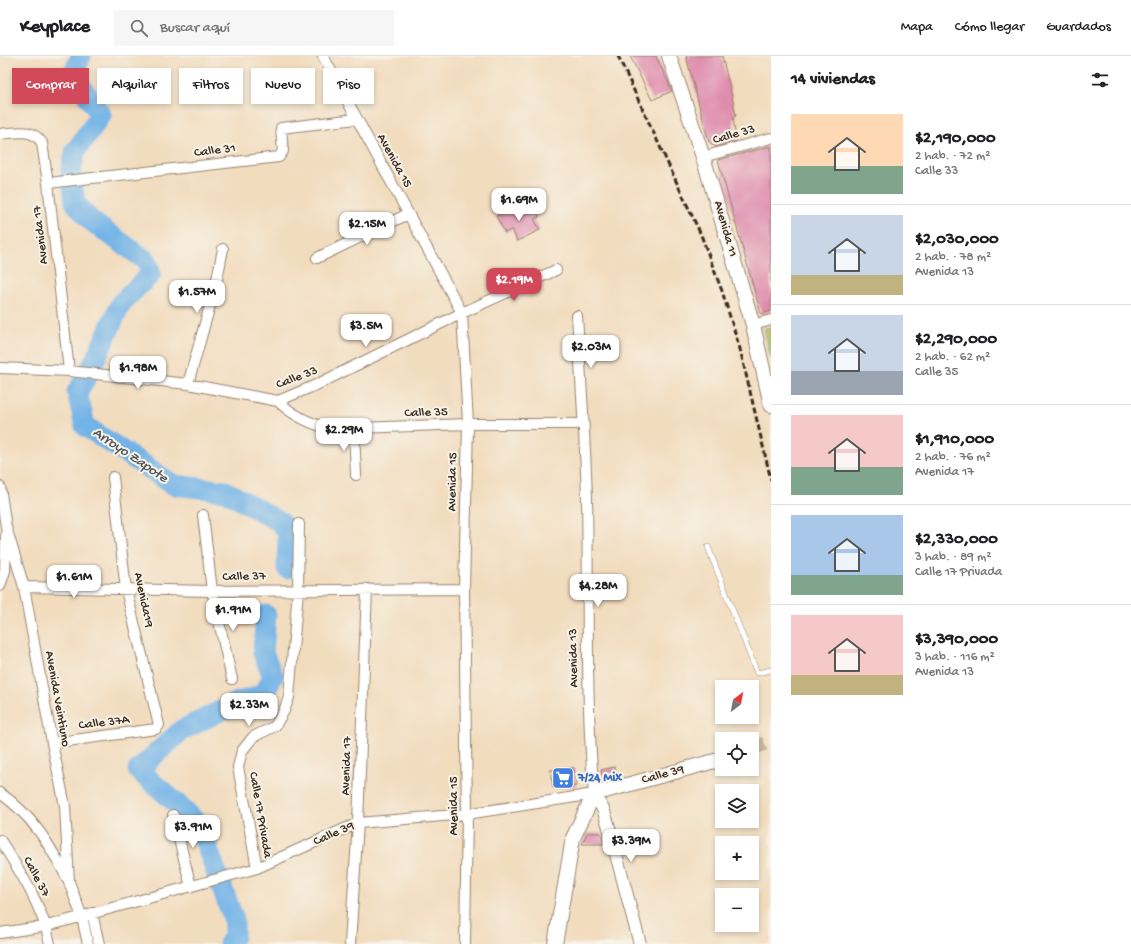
<!DOCTYPE html>
<html lang="es">
<meta charset="utf-8">
<style>
:root{--surface:#fff;--page:#f6f6f6;--text:#202124;--muted:#757577;--line:#e0e0e0;--accent:#d1495b}
body{margin:0;font-family:"Gochi Hand",sans-serif;background:var(--page);color:var(--text);height:100vh;display:flex;flex-direction:column;font-size:15px;white-space:nowrap}
*{box-sizing:border-box;margin:0}
p{font-size:13px;color:var(--muted)}
.icon{flex:none;width:22px;height:22px;fill:none;stroke:currentColor;stroke-width:2;stroke-linecap:round;stroke-linejoin:round}
.map{position:relative;flex:1;overflow:hidden}
.sheet{display:flex;flex-direction:column;background:var(--surface);width:360px}
.sheet>*{flex:none}
.top-card{position:absolute;left:12px;top:12px;width:380px;height:36px;display:flex;gap:8px}
.needle{width:26px;rotate:32deg}
.controls{position:absolute;left:715px;top:624px;display:grid;gap:8px}
.controls a{display:grid;place-items:center;width:44px;height:44px;border-radius:0px;background:var(--surface);box-shadow:0 2px 6px #0003;font-size:20px}
.price{position:absolute;translate:-50% -34px;padding:0 9px;border-radius:8px;background:#fff;color:#222;font-size:13px;line-height:26px;filter:drop-shadow(0 1px 2px #0008)}
.price::after{content:'';position:absolute;left:50%;top:24px;width:12px;height:9px;margin-left:-6px;background:inherit;clip-path:polygon(0 0,100% 0,50% 100%)}
.price.current{background:var(--accent);color:#fff}
ul{padding:0;list-style:none}
li{display:flex;align-items:center;gap:12px;height:100px;padding:0 20px}
li+li{border-top:1px solid var(--line)}
li span{display:grid;place-items:center;flex:none;width:112px;height:80px;border-radius:0px;color:#555}
li>.icon{margin-inline-start:auto}
span .icon{width:48px;height:48px;fill:#fffc;stroke-width:1}
li b{font-size:17px}
h2{display:flex;justify-content:space-between;align-items:center;height:48px;padding:0 20px;font-size:17px}
.chip{padding:0 14px;border-radius:0px;background:var(--surface);box-shadow:0 2px 6px #0003;font-size:14px;line-height:36px}
.chip.current{background:var(--accent);color:#fff}
header{display:flex;align-items:center;gap:24px;box-sizing:border-box;height:56px;padding:0 20px;background:var(--surface);border-bottom:1px solid var(--line)}
header strong{font-size:19px}
nav{display:flex;gap:22px;margin-inline-start:auto;font-size:14px}
.search{width:280px;height:36px;background:var(--page);display:flex;align-items:center;gap:10px;box-sizing:border-box;padding:0 14px;border-radius:0px;color:var(--muted);font-size:15px}
main{display:flex;flex:1;min-height:0}
.map>svg:first-child{display:block}
.green{fill:#acc165;stroke:#747642}
.lines{fill:none;stroke-linecap:round;stroke-linejoin:round}
.river{stroke:#73b4e7;stroke-width:21}
.building{fill:#df8dad}
.secondary-tunnel{stroke:#cdb89e;stroke-width:14;stroke-dasharray:14 7;stroke-linecap:butt}
.service-casing{stroke:#96836e;stroke-width:6}
.minor-casing{stroke:#96836e;stroke-width:12}
.tertiary-casing{stroke:#96836e;stroke-width:14}
.secondary-casing{stroke:#96836e;stroke-width:16}
.service{stroke:#fff;stroke-width:5}
.minor{stroke:#fff;stroke-width:10}
.tertiary{stroke:#fff;stroke-width:12}
.secondary{stroke:#fff;stroke-width:14}
.rail{stroke:#3b2a1e;stroke-width:3;stroke-dasharray:6 3;stroke-linecap:butt}
.labels{text-anchor:middle;dominant-baseline:central;stroke-width:4;stroke-linejoin:round;paint-order:stroke}
.street-label{font-size:13px;fill:#3b2a1e;stroke:#f7f3e8}
.shop-label{font-size:13px;font-weight:bold;fill:#366cbe;stroke:#f7f3e8;text-anchor:start}
.water-label{font-size:14px;font-style:italic;fill:#4c535a;stroke:#f7f3e8}
</style>
<header>
<strong>Keyplace</strong>
<div class="search"><svg class="icon" aria-label="search" viewBox="0 0 24 24"><circle cx="10" cy="10" r="6"/><path d="M15 15l6 6"/></svg>Buscar aquí</div>
<nav><a>Mapa</a><a>Cómo llegar</a><a>Guardados</a></nav>
</header>
<main>
<div class="map">
<svg width="771" height="888" viewBox="0 0 771 888">
<rect width="100%" height="100%" fill="#f7f3e8"/>
<filter id="ink" filterUnits="userSpaceOnUse"><feTurbulence type="fractalNoise" baseFrequency=".025" numOctaves="2"/><feDisplacementMap in="SourceGraphic" scale="8" xChannelSelector="R" yChannelSelector="G"/><feConvolveMatrix kernelMatrix="1 2 1 2 8 2 1 2 1" color-interpolation-filters="sRGB"/></filter>
<filter id="wash" filterUnits="userSpaceOnUse"><feTurbulence type="fractalNoise" baseFrequency=".012" numOctaves="4" result="noise"/><feDisplacementMap in="SourceGraphic" scale="16" xChannelSelector="R" yChannelSelector="G"/><feGaussianBlur stdDeviation="0.9" result="paint"/><feColorMatrix in="noise" values="0 0 0 0 0 0 0 0 0 0 0 0 0 0 0 0 0 1.4 0 .05"/><feComposite in="paint" operator="in"/></filter>
<g filter="url(#wash)">
<rect width="100%" height="100%" fill="#f2dcbe"/>
<!-- green -->
<path class="green" d="M771 271V303L764 273Z"/>
<g class="lines">
<!-- river -->
<path class="river" d="M81 0 73 19 101 59 75 96 71 115 75 146 91 165 147 205 151 218 121 247 89 317 77 336 85 370 174 429 225 435 280 466 288 477 287 512
M229 888 234 881V864L199 769 182 752 138 714 182 674 238 646 254 642 266 635 273 620 263 597 266 559"/>
</g>
<g id="blocks">
<!-- building -->
<path class="building" d="M630 0H656L672 35 652 44Z
M686 0H722L732 41 736 60 733 61 736 85 716 91 709 86Z
M771 90V255L761 258 718 104Z
M521 149 524 156 535 151 539 161 534 163 540 174 517 185 512 173 505 177 496 160Z
M615 711 618 723 604 726 601 714Z
M574 712 576 730 553 732 550 714Z
M587 777H601L604 788H582Z"/>
</g>
</g>
<g filter="url(#ink)">
<use href="#blocks" fill-opacity="0" stroke="#96836e" stroke-width="1"/>
<g class="lines">
<!-- secondary-tunnel -->
<path class="secondary-tunnel" d="M752 693 771 685"/>
<!-- service casing -->
<g class="service-casing">
<path id="service" d="M708 491 757 617 771 614"/>
</g>
<!-- minor casing -->
<g class="minor-casing">
<path id="minor" d="M323 0 462 257 468 368 464 533 467 758 465 888
M0 78C16 77 32 71 42 87L48 127 69 315
M703 101 771 82
M48 127 279 101 283 95 281 72 356 63
M317 202 408 158
M753 269 771 264
M0 312 69 315 188 328 278 345 316 329 462 257 556 214
M188 328 216 228 223 193
M278 345C292 359 311 368 331 373L468 368H583
M354 373 356 419
M0 431 6 471 24 531 52 687 65 750 69 826 82 861 88 888
M203 459 212 535 232 623
M0 530 5 515 6 480
M24 531 212 535 464 533
M52 687 156 673 159 669 126 534 113 421
M0 737C33 760 49 788 67 822
M173 759 191 831
M0 784C20 815 43 851 50 888
M257 812 238 711 242 695 253 681 275 670 284 655 289 641 298 534 299 468
M92 857 99 888
M0 877 47 870 257 812 358 767 467 758 594 738C585 639 589 540 587 442 585 381 581 321 577 260
M350 888 358 767 367 533"/>
</g>
<!-- tertiary casing -->
<g class="tertiary-casing">
<path id="tertiary" d="M594 738 603 753 608 768 640 888"/>
</g>
<!-- secondary casing -->
<g class="secondary-casing">
<path id="secondary" d="M669 0 703 101 753 269 771 349
M555 888 573 782 594 738 722 703"/>
</g>
<!-- service -->
<use href="#service" class="service"/>
<!-- minor -->
<use href="#minor" class="minor"/>
<!-- tertiary -->
<use href="#tertiary" class="tertiary"/>
<!-- secondary -->
<use href="#secondary" class="secondary"/>
<!-- rail -->
<path class="rail" d="M618 0 701 179 722 235 740 293 771 424"/>
</g>
</g>
<!-- icons -->
<defs>
<g id="supermarket-square" transform="scale(1.15)"><rect x="-9" y="-9" width="18" height="18" rx="4" fill="#3f7fe0" stroke="#f7f3e8"/><path d="M-6-5.5h2.5l.6 2H6L4.5 2H-2.5L-4.4-4H-6ZM-1.5 3.2a1.3 1.3 0 1 0 .1 0ZM3 3.2a1.3 1.3 0 1 0 .1 0Z" fill="#fff"/></g>
</defs>
<g fill-rule="evenodd">
<use href="#supermarket-square" x="563" y="722"/>
</g>
<g class="labels">
<!-- street labels -->
<g class="street-label">
<text transform="translate(734 79) rotate(-16)">Calle 33</text>
<text transform="translate(215 95) rotate(-7)">Calle 31</text>
<text transform="translate(394 105) rotate(61)">Avenida 15</text>
<text transform="translate(725 173) rotate(74)">Avenida 11</text>
<text transform="translate(41 179) rotate(-97)">Avenida 17</text>
<text transform="translate(297 322) rotate(-21)">Calle 33</text>
<text transform="translate(426 357) rotate(-2)">Calle 35</text>
<text transform="translate(453 426) rotate(-89)">Avenida 15</text>
<text transform="translate(244 521) rotate(-1)">Calle 37</text>
<text transform="translate(143 544) rotate(78)">Avenida19</text>
<text transform="translate(574 602) rotate(-91)">Avenida 13</text>
<text transform="translate(57 643) rotate(80)">Avenida Veintiuno</text>
<text transform="translate(104 667) rotate(-7)">Calle 37A</text>
<text transform="translate(347 710) rotate(-88)">Avenida 17</text>
<text transform="translate(663 719) rotate(-15)">Calle 39</text>
<text transform="translate(454 750) rotate(-90)">Avenida 15</text>
<text transform="translate(260 759) rotate(80)">Calle 17 Privada</text>
<text transform="translate(334 778) rotate(-24)">Calle 39</text>
<text transform="translate(36 821) rotate(62)">Calle 37</text>
</g>
<!-- shop labels -->
<g class="shop-label">
<text x="578" y="722">7/24 Mix</text>
</g>
<!-- water labels -->
<g class="water-label">
<text transform="translate(130 400) rotate(34)">Arroyo Zapote</text>
</g>
</g>
</svg>
<div class="controls">
<a><svg class="needle" viewBox="-14 -14 28 28"><path d="M0-13l5 13h-10z" fill="#e53935"/><path d="M0 13l5-13h-10z" fill="#757577"/></svg></a>
<a><svg class="icon" aria-label="locate" viewBox="0 0 24 24"><circle cx="12" cy="12" r="6"/><path d="M12 2v4M12 18v4M2 12h4M18 12h4"/></svg></a>
<a><svg class="icon" aria-label="layers" viewBox="0 0 24 24"><path d="M12 4l9 5-9 5-9-5zM3 14l9 5 9-5"/></svg></a>
<a>+</a>
<a>−</a>
</div>
<b class="price" style="left:519px;top:166px">$1.69M</b>
<b class="price" style="left:367px;top:190px">$2.15M</b>
<b class="price current" style="left:514px;top:246px">$2.19M</b>
<b class="price" style="left:197px;top:258px">$1.57M</b>
<b class="price" style="left:366px;top:292px">$3.5M</b>
<b class="price" style="left:591px;top:313px">$2.03M</b>
<b class="price" style="left:138px;top:334px">$1.98M</b>
<b class="price" style="left:344px;top:396px">$2.29M</b>
<b class="price" style="left:74px;top:543px">$1.61M</b>
<b class="price" style="left:598px;top:552px">$4.28M</b>
<b class="price" style="left:233px;top:576px">$1.91M</b>
<b class="price" style="left:249px;top:671px">$2.33M</b>
<b class="price" style="left:193px;top:793px">$3.91M</b>
<b class="price" style="left:631px;top:807px">$3.39M</b>
<div class="top-card">
<a class="chip current">Comprar</a>
<a class="chip">Alquilar</a>
<a class="chip">Filtros</a>
<a class="chip">Nuevo</a>
<a class="chip">Piso</a>
</div>
</div>
<section class="sheet">
<h2>14 viviendas<svg class="icon" aria-label="filters" viewBox="0 0 24 24"><path d="M4 7h16M4 17h16"/><circle cx="9" cy="7" r="2"/><circle cx="15" cy="17" r="2"/></svg></h2>
<ul>
<li><span style="background:linear-gradient(#ffd9b3 65%,#7fa58c 0)"><svg class="icon" aria-label="home" viewBox="0 0 24 24"><path d="M3 11l9-7 9 7M6 9v11h12V9"/></svg></span><div><b>$2,190,000</b><p>2 hab. · 72 m²</p><p>Calle 33</p></div></li>
<li><span style="background:linear-gradient(#c9d6e8 75%,#c2b280 0)"><svg class="icon" aria-label="home" viewBox="0 0 24 24"><path d="M3 11l9-7 9 7M6 9v11h12V9"/></svg></span><div><b>$2,030,000</b><p>2 hab. · 78 m²</p><p>Avenida 13</p></div></li>
<li><span style="background:linear-gradient(#c9d6e8 70%,#9aa5b1 0)"><svg class="icon" aria-label="home" viewBox="0 0 24 24"><path d="M3 11l9-7 9 7M6 9v11h12V9"/></svg></span><div><b>$2,290,000</b><p>2 hab. · 62 m²</p><p>Calle 35</p></div></li>
<li><span style="background:linear-gradient(#f6c9c9 65%,#7fa58c 0)"><svg class="icon" aria-label="home" viewBox="0 0 24 24"><path d="M3 11l9-7 9 7M6 9v11h12V9"/></svg></span><div><b>$1,910,000</b><p>2 hab. · 76 m²</p><p>Avenida 17</p></div></li>
<li><span style="background:linear-gradient(#a9c7e8 75%,#7fa58c 0)"><svg class="icon" aria-label="home" viewBox="0 0 24 24"><path d="M3 11l9-7 9 7M6 9v11h12V9"/></svg></span><div><b>$2,330,000</b><p>3 hab. · 89 m²</p><p>Calle 17 Privada</p></div></li>
<li><span style="background:linear-gradient(#f6c9c9 75%,#c2b280 0)"><svg class="icon" aria-label="home" viewBox="0 0 24 24"><path d="M3 11l9-7 9 7M6 9v11h12V9"/></svg></span><div><b>$3,390,000</b><p>3 hab. · 116 m²</p><p>Avenida 13</p></div></li>
</ul>
</section>
</main>
